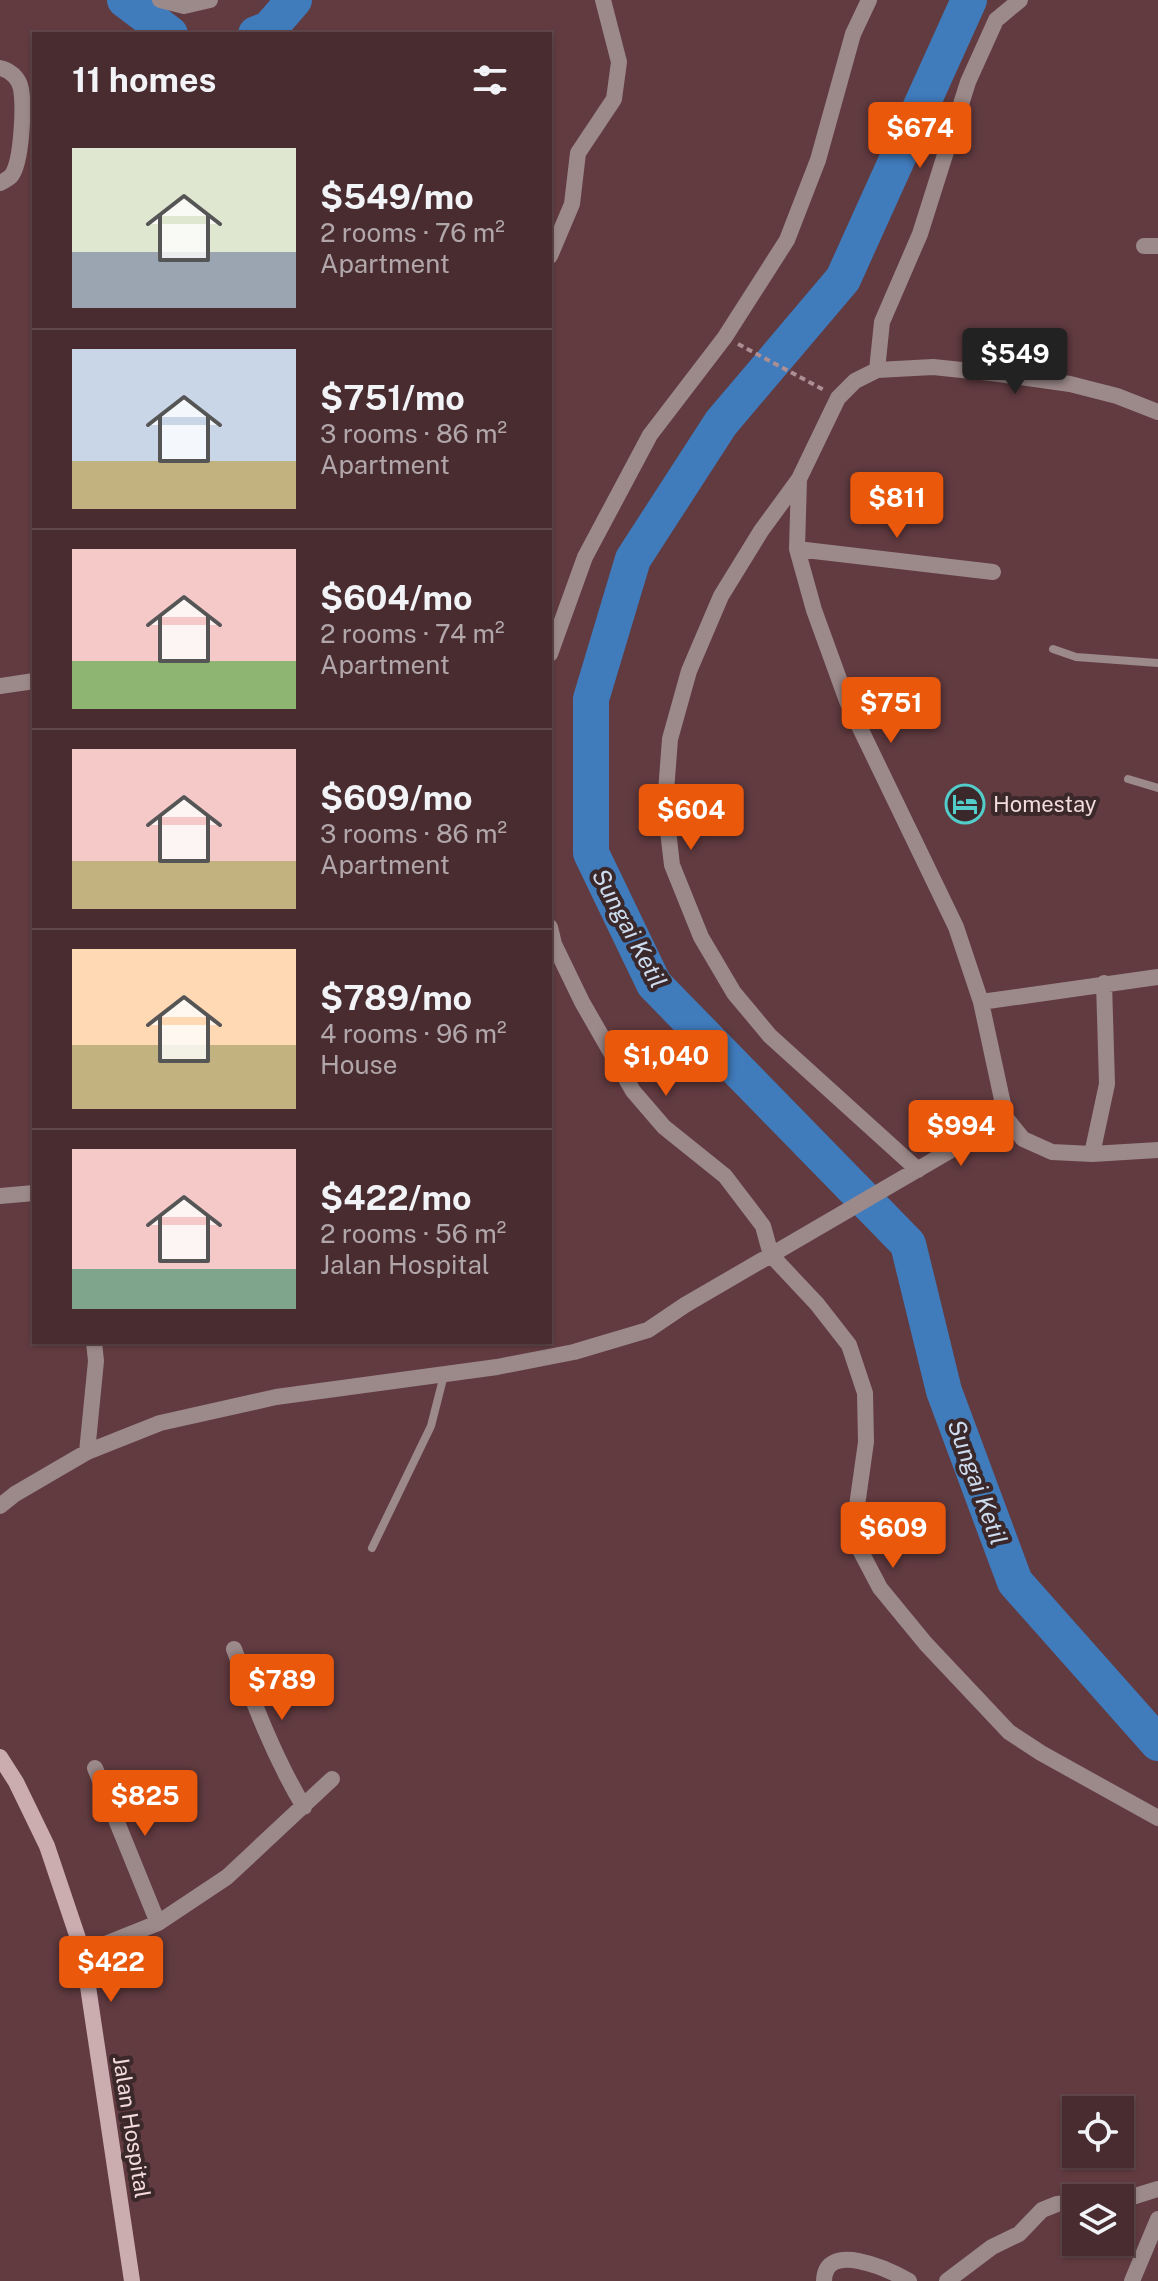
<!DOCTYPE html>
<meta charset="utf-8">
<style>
:root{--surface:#492c30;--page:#503438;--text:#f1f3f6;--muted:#b1a7ab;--line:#61484c;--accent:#ea580c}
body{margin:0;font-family:"Public Sans",sans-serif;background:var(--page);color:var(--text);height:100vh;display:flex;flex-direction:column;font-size:30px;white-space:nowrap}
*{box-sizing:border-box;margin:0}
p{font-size:26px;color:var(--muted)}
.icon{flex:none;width:44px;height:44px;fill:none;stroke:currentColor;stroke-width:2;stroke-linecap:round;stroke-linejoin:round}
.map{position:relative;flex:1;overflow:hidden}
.drawer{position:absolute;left:32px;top:32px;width:520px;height:1312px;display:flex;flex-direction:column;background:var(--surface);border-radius:0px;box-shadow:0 2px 6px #0004,0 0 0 2px var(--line)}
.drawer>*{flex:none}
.controls{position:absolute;left:1062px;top:2096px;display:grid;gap:16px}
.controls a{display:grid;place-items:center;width:72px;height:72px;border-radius:0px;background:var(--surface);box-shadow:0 2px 6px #0004,0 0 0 2px var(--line);font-size:40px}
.price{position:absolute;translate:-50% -68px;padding:0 18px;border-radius:8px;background:var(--accent);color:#fff;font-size:26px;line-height:52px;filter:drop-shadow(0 2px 4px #0008)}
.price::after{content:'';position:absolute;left:50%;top:48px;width:24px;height:18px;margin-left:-12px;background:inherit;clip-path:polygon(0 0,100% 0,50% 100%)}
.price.active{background:#222;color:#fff}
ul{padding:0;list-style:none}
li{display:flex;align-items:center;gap:24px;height:200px;padding:0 40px}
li+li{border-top:2px solid var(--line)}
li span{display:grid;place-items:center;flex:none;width:224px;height:160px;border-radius:0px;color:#555}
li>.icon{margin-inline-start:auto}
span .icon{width:96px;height:96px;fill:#fffc;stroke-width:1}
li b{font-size:34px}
h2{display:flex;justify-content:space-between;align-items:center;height:96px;padding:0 40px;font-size:34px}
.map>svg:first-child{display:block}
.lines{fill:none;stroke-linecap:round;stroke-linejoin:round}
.river{stroke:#407bbc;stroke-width:36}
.path{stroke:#ad8e92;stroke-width:4;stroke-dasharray:6 4;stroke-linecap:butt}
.lane{stroke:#9c898a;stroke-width:8}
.street{stroke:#9c898a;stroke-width:16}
.secondary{stroke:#cbacaf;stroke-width:16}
.labels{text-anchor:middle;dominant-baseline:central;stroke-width:8;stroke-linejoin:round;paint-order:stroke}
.poi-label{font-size:22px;fill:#f3dbdd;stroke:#3a282a;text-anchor:start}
.street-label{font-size:22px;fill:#f3dbdd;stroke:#3a282a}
.water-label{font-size:24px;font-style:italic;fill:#cddcee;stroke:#3a282a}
</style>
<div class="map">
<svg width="1158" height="2281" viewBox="0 0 1158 2281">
<rect width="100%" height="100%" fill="#613b40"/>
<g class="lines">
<!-- river -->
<path class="river" d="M125 0 170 34
M969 0 843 279 721 423 633 559 591 699V853L654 984 908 1244 944 1391 1015 1582 1158 1743
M256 34 269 29 294 0"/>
<!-- path -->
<path class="path" d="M738 344 826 391"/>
<!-- lane -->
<path class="lane" d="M1053 649 1076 657 1158 663
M1128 779 1158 788
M372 1548 431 1426 444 1375"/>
<!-- street -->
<path class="street" d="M160 0 184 6 210 0
M0 68C10 70 19 78 21 89 24 106 22 163 11 176 8 179 4 181 0 183
M1144 246H1158
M550 256 572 204 578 153 614 99 619 62 603 0
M877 370 882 322 920 234 968 82 996 20 1020 0
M1158 412 1117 396 1070 384 991 373 933 367 877 370 855 381 838 398 799 479 797 549 814 610 847 701 956 927 981 1002 1006 1118 1023 1139 1052 1152 1092 1154 1158 1150
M799 479 761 531 721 596 689 671 670 739 665 805 672 865 701 937 734 993 770 1036 918 1170
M797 549 993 572
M550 654 585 557 650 435 725 337 787 240 818 160 853 34 869 0
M0 686 34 681
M550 927 554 944 582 1002 633 1091 664 1127 725 1176 763 1226 771 1255 817 1304 849 1345 865 1393 866 1442 856 1513 860 1550 880 1588 926 1644 1009 1732 1041 1753 1158 1818
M981 1002 1158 977
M1092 1154 1107 1084 1104 983
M0 1196 34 1193
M87 1452 96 1361 94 1342
M0 1506 15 1494 87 1452 160 1423 276 1397 497 1367 574 1352 648 1330 685 1305 1006 1118
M234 1649C254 1704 274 1757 304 1807
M95 1768 158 1923
M83 1953 158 1923 227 1877 332 1779
M1114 2198 1132 2197 1158 2189
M824 2281C825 2240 888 2269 909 2281
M947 2281 992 2247 1019 2234 1042 2210 1057 2204 1076 2202
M1132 2281 1158 2219"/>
<!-- secondary -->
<path class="secondary" d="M0 1757 16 1782 47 1846 83 1953 132 2281"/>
</g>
<!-- icons -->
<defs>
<g id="hotel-ring" transform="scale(2)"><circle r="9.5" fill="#3a282a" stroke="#53cdca" stroke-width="1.5"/><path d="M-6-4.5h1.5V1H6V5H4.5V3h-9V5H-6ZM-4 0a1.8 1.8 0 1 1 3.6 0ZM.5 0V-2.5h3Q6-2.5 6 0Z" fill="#53cdca"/></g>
</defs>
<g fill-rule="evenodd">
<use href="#hotel-ring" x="965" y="804"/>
</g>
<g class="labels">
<!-- poi labels -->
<g class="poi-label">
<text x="993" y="804">Homestay</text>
</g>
<!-- street labels -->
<g class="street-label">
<text transform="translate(132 2127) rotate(81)">Jalan Hospital</text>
</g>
<!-- water labels -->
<g class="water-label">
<text transform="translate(630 928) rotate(62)">Sungai Ketil</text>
<text transform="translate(978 1482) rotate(70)">Sungai Ketil</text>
</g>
</g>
</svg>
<div class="controls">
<a><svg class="icon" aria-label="locate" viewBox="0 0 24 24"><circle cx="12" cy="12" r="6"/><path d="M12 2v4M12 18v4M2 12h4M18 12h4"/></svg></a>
<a><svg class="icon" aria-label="layers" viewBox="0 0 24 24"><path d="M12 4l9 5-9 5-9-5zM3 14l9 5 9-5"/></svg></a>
</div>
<b class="price" style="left:920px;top:170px">$674</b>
<b class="price active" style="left:1015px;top:396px">$549</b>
<b class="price" style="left:897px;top:540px">$811</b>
<b class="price" style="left:891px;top:745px">$751</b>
<b class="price" style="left:691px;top:852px">$604</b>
<b class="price" style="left:666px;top:1098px">$1,040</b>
<b class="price" style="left:961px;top:1168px">$994</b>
<b class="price" style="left:893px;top:1570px">$609</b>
<b class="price" style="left:282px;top:1722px">$789</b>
<b class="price" style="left:145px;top:1838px">$825</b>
<b class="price" style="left:111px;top:2004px">$422</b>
<section class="drawer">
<h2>11 homes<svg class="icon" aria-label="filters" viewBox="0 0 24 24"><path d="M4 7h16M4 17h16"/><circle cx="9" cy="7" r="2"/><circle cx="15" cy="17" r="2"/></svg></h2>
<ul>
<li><span style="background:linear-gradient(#dfe7d0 65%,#9aa5b1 0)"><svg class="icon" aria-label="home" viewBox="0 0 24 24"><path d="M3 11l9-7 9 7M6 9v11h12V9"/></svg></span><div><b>$549/mo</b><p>2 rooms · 76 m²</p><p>Apartment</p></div></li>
<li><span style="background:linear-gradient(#c9d6e8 70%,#c2b280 0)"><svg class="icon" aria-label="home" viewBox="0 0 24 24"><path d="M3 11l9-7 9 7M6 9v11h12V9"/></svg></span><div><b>$751/mo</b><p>3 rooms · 86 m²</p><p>Apartment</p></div></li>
<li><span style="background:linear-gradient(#f6c9c9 70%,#8fb573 0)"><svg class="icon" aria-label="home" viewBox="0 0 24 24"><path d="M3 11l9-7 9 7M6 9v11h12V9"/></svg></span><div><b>$604/mo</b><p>2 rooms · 74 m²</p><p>Apartment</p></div></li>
<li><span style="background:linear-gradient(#f6c9c9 70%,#c2b280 0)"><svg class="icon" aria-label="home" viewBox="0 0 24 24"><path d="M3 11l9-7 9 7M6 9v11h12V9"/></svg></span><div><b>$609/mo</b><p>3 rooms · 86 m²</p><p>Apartment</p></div></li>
<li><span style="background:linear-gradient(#ffd9b3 60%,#c2b280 0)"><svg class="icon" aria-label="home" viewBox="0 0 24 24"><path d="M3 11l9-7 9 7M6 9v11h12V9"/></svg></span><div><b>$789/mo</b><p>4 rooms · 96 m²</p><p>House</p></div></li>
<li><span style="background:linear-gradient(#f6c9c9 75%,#7fa58c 0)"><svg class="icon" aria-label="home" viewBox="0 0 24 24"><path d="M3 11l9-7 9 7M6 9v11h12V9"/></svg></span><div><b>$422/mo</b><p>2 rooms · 56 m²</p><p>Jalan Hospital</p></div></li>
</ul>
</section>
</div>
